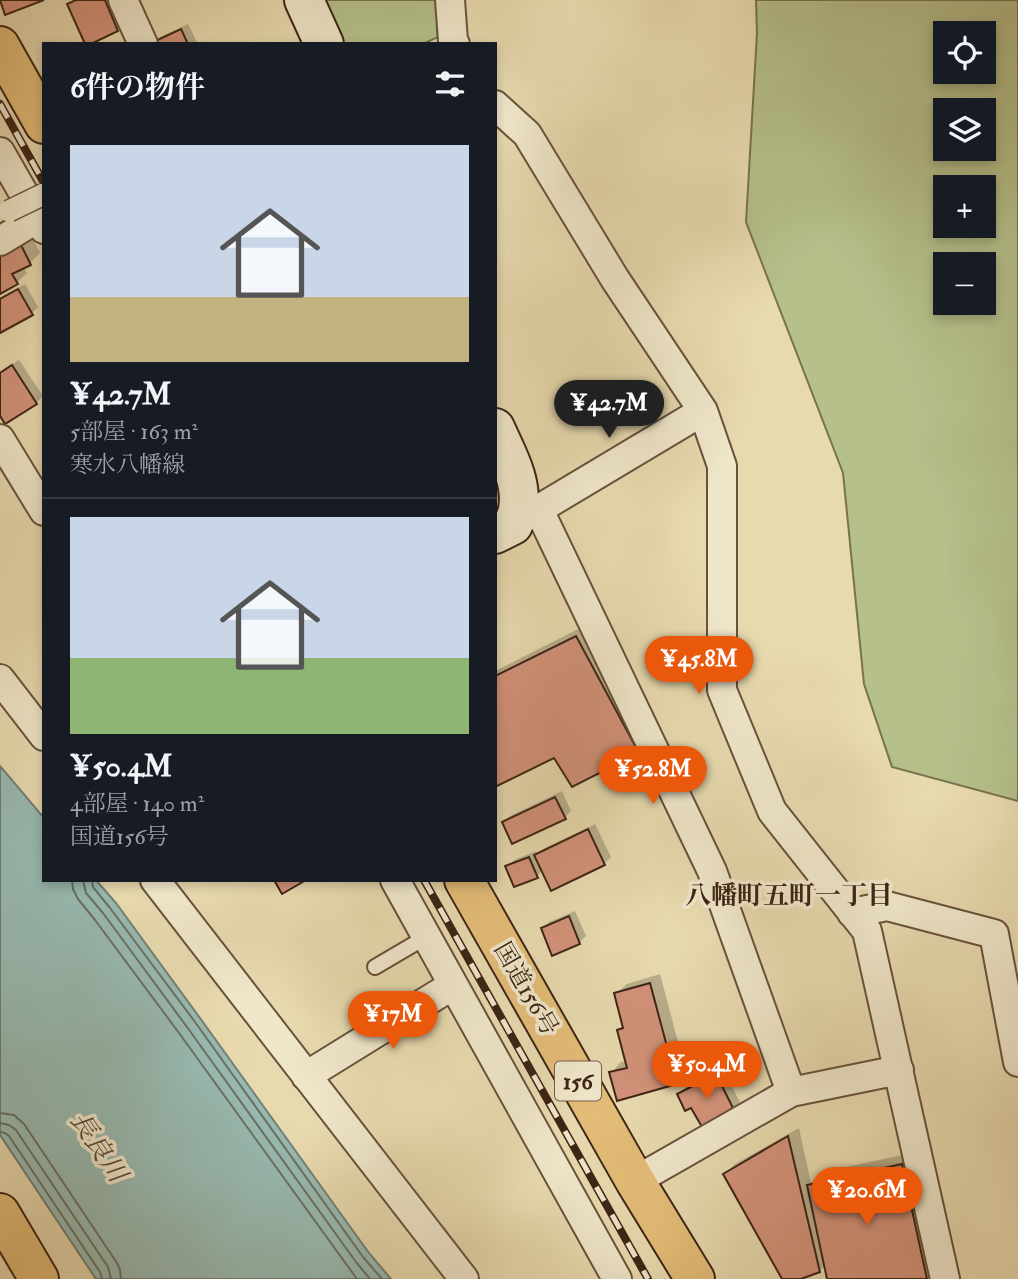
<!DOCTYPE html>
<html lang="ja">
<meta charset="utf-8">
<style>
:root{--surface:#171b24;--page:#242831;--text:#f1f3f6;--muted:#9ea1a6;--line:#363941;--accent:#ea580c}
body{margin:0;font-family:"IM FELL Double Pica","Noto Serif JP",serif;background:var(--page);color:var(--text);height:100vh;display:flex;flex-direction:column;font-size:26px;white-space:nowrap}
*{box-sizing:border-box;margin:0}
p{font-size:23px;color:var(--muted)}
.icon{flex:none;width:38px;height:38px;fill:none;stroke:currentColor;stroke-width:2;stroke-linecap:round;stroke-linejoin:round}
.map{position:relative;flex:1;overflow:hidden}
.details{position:absolute;left:42px;top:42px;width:455px;height:840px;display:flex;flex-direction:column;background:var(--surface);border-radius:0px;box-shadow:0 4px 10px #0003}
.details>*{flex:none}
.controls{position:absolute;left:933px;top:21px;display:grid;gap:14px}
.controls a{display:grid;place-items:center;width:63px;height:63px;border-radius:0px;background:var(--surface);box-shadow:0 4px 10px #0003;font-size:35px}
.price{position:absolute;translate:-50% -60px;padding:0 16px;border-radius:24px;background:var(--accent);color:#fff;font-size:23px;line-height:46px;filter:drop-shadow(0 2px 4px #0008)}
.price::after{content:'';position:absolute;left:50%;top:42px;width:21px;height:16px;margin-left:-10px;background:inherit;clip-path:polygon(0 0,100% 0,50% 100%)}
.price.on{background:#222;color:#fff}
ul{padding:0;list-style:none}
li{display:grid;align-content:center;gap:14px;height:371px;padding:0 28px}
li+li{border-top:2px solid var(--line)}
li span{display:grid;place-items:center;height:217px;border-radius:0px;color:#555}
li>.icon{margin-inline-start:auto}
span .icon{width:126px;height:126px;fill:#fffc;stroke-width:1}
li b{font-size:30px}
h2{display:flex;justify-content:space-between;align-items:center;height:84px;padding:0 28px;font-size:30px}
.map>svg:first-child{display:block}
.green{fill:#b5c08b;stroke:#787250;stroke-width:2;fill-rule:evenodd}
.water{fill:#98bab1;stroke:#737e73;stroke-width:2}
.shadow{fill:#0003}
.lines{fill:none;stroke-linecap:round;stroke-linejoin:round}
.shore{stroke:#6a6f63;stroke-width:2}
.building{fill:#d3927a;stroke:#3c2415;stroke-width:2}
.service-casing{stroke:#67523c;stroke-width:18}
.minor-casing{stroke:#67523c;stroke-width:32}
.secondary-casing{stroke:#3c2415;stroke-width:42}
.primary-casing{stroke:#3c2415;stroke-width:42}
.trunk-casing{stroke:#3c2415;stroke-width:42}
.service{stroke:#f0e7cb;stroke-width:14}
.minor{stroke:#f0e7cb;stroke-width:28}
.secondary{stroke:#f0e7cb;stroke-width:38}
.primary{stroke:#e4bd78;stroke-width:38}
.trunk{stroke:#e4bd78;stroke-width:38}
.rail-casing{stroke:#3c2415;stroke-width:8}
.rail{stroke:#f0e7cb;stroke-width:5;stroke-dasharray:16;stroke-linecap:butt}
.pedestrian-bridge-casing{stroke:#67523c;stroke-width:24;stroke-linecap:butt}
.pedestrian-bridge{stroke:#f0e7cb;stroke-width:21}
.labels{text-anchor:middle;dominant-baseline:central;stroke-width:7;stroke-linejoin:round;paint-order:stroke}
.shield{fill:#f0e7cb;stroke:#725e4c;stroke-width:2}
.shield-label{font-size:23px;font-weight:bold;fill:#3c2415}
.street-label{font-size:24px;fill:#3c2415;stroke:#f0e7cb}
.neighbourhood-label{font-size:26px;font-weight:bold;fill:#3c2415;stroke:#f0e7cb}
.water-label{font-size:26px;font-style:italic;fill:#534a3c;stroke:#f0e7cb}
</style>
<div class="map">
<svg width="1018" height="1279" viewBox="0 0 1018 1279">
<rect width="100%" height="100%" fill="#e8daaf"/>
<filter id="stains"><feTurbulence type="fractalNoise" baseFrequency=".00286" numOctaves="4"/><feColorMatrix values="0 0 0 0 .2 0 0 0 0 .09 0 0 0 0 .02 0 0 0 .5 -.17"/></filter>
<radialGradient id="worn" r=".72"><stop offset=".6" stop-color="#630" stop-opacity="0"/><stop offset="1" stop-color="#630" stop-opacity=".3"/></radialGradient>
<!-- green -->
<path class="green" d="M322 0H436L438 37 423 44H343Z
M756 0H1018V801L892 767 864 684 843 473 746 222 757 33ZM945 33H984V72H945ZM945 110H984V149H945ZM984 187V226H945V187ZM945 264H984V303H945Z"/>
<!-- water -->
<path class="water" d="M0 766 44 818V880H96L116 903 200 1018 369 1253 391 1279H96L0 1135Z"/>
<!-- shadow -->
<path class="shadow" d="M73 0H114L124 23 117 30 69 4Z
M188 24 198 44H156L162 36Z
M26 226 40 253 30 263 23 267 27 273 16 283 0 292Z
M25 284 38 307 32 313 0 331V298Z
M19 360 43 396 36 403 6 422 0 413V372Z
M590 623 651 738 638 751 555 756 495 785V671Z
M562 791 571 811 565 817 504 822 510 816Z
M595 824 611 857 604 864 543 870 537 876 508 867 514 860 536 851 537 855 543 849Z
M575 911 586 936 579 943 543 929 549 922Z
M660 974 686 1072 676 1083 611 1073 621 1062 627 1061 619 1030 624 1025 616 994 627 984Z
M723 1069 740 1102 733 1109 692 1105 679 1095 685 1088Z
M799 1128 811 1183 822 1172 916 1152 943 1279H829L826 1264 819 1271 796 1279H784L725 1174 735 1164Z"/>
<g class="lines">
<!-- shore -->
<path class="shore" d="M72 880 73 889 78 899 95 920 179 1033 357 1279
M83 880 86 893 103 913 187 1027 356 1262 370 1279
M92 880 93 887 110 908 195 1022 363 1257 382 1279
M0 1113 14 1115 24 1124 117 1263 120 1270 121 1279
M0 1123 9 1125 16 1130 108 1267 111 1279
M0 1132 5 1133 9 1136 100 1272 102 1279"/>
</g>
<!-- building -->
<path class="building" d="M0 0H44L5 15Z
M76 0H105L118 31 91 44H85L67 4Z
M181 29 188 44H154L153 42Z
M16 235 31 265 12 274 18 284 0 294V244Z
M18 289 33 315 0 333V299Z
M12 365 37 404 5 424 0 416V373Z
M576 636 639 753 572 787 554 758 495 787V676Z
M555 797 566 819 512 844 502 822Z
M588 829 605 865 551 891 534 855Z
M529 857 538 878 514 887 505 866Z
M274 880H306L282 894Z
M569 916 580 944 552 956 541 928Z
M650 983 677 1084 617 1101 609 1072 627 1068 617 1030 623 1028 614 993Z
M716 1074 734 1110 702 1127 691 1108 685 1111 677 1094Z
M788 1136 820 1272 801 1279H782L723 1174Z
M902 1164 927 1279H827L807 1185Z"/>
<g class="lines">
<!-- service casing -->
<g class="service-casing">
<path id="service" d="M375 967 426 937"/>
</g>
<!-- minor casing -->
<g class="minor-casing">
<path id="minor" d="M123 0 143 44
M450 0 453 41 455 44
M495 105 527 134 615 279 703 411 722 466V690L772 811 867 931 945 1279
M0 152 44 229
M0 241 38 218
M0 439 44 511
M539 510 712 871 791 1092
M524 518 703 411
M0 679 44 736
M155 880 464 1279
M395 880 617 1279
M852 913 887 906 994 934 1018 1062
M306 1076 453 985
M635 1181 791 1092 899 1070"/>
</g>
<!-- secondary casing -->
<g class="secondary-casing">
<path id="secondary" d="M304 0 324 44
M495 428C506 453 523 481 518 509 517 514 515 520 513 525L495 534"/>
</g>
<!-- primary casing -->
<g class="primary-casing">
<path id="primary" d="M0 1213 39 1279"/>
</g>
<!-- trunk casing -->
<g class="trunk-casing">
<path id="trunk" d="M0 46 44 124
M464 880 635 1181 695 1279"/>
</g>
<!-- service -->
<use href="#service" class="service"/>
<!-- minor -->
<use href="#minor" class="minor"/>
<!-- secondary -->
<use href="#secondary" class="secondary"/>
<!-- primary -->
<use href="#primary" class="primary"/>
<!-- trunk -->
<use href="#trunk" class="trunk"/>
<!-- rail casing -->
<g class="rail-casing">
<path id="rail" d="M0 104 44 183
M424 880 648 1279"/>
</g>
<!-- rail -->
<use href="#rail" class="rail"/>
<!-- pedestrian-bridge casing -->
<g class="pedestrian-bridge-casing">
<path id="pedestrian-bridge" d="M9 211 44 194"/>
</g>
<!-- pedestrian-bridge -->
<use href="#pedestrian-bridge" class="pedestrian-bridge"/>
</g>
<g class="labels">
<!-- shield labels -->
<rect class="shield" x="555" y="1061.5" width="46" height="39" rx="5"/>
<g class="shield-label">
<text x="578" y="1081">156</text>
</g>
<!-- street labels -->
<g class="street-label">
<text transform="translate(526 989) rotate(60)">国道156号</text>
</g>
<!-- neighbourhood labels -->
<g class="neighbourhood-label">
<text x="789" y="896">八幡町五町一丁目</text>
</g>
<!-- water labels -->
<g class="water-label">
<text transform="translate(98 1147) rotate(56)">長良川</text>
</g>
</g>
<rect width="100%" height="100%" filter="url(#stains)"/>
<rect width="100%" height="100%" fill="url(#worn)"/>
</svg>
<div class="controls">
<a><svg class="icon" aria-label="locate" viewBox="0 0 24 24"><circle cx="12" cy="12" r="6"/><path d="M12 2v4M12 18v4M2 12h4M18 12h4"/></svg></a>
<a><svg class="icon" aria-label="layers" viewBox="0 0 24 24"><path d="M12 4l9 5-9 5-9-5zM3 14l9 5 9-5"/></svg></a>
<a>+</a>
<a>−</a>
</div>
<b class="price on" style="left:609px;top:440px">¥42.7M</b>
<b class="price" style="left:699px;top:696px">¥45.8M</b>
<b class="price" style="left:653px;top:806px">¥52.8M</b>
<b class="price" style="left:393px;top:1051px">¥17M</b>
<b class="price" style="left:707px;top:1101px">¥50.4M</b>
<b class="price" style="left:867px;top:1227px">¥20.6M</b>
<section class="details">
<h2>6件の物件<svg class="icon" aria-label="filters" viewBox="0 0 24 24"><path d="M4 7h16M4 17h16"/><circle cx="9" cy="7" r="2"/><circle cx="15" cy="17" r="2"/></svg></h2>
<ul>
<li><span style="background:linear-gradient(#c9d6e8 70%,#c2b280 0)"><svg class="icon" aria-label="home" viewBox="0 0 24 24"><path d="M3 11l9-7 9 7M6 9v11h12V9"/></svg></span><div><b>¥42.7M</b><p>5部屋 · 163 m²</p><p>寒水八幡線</p></div></li>
<li><span style="background:linear-gradient(#c9d6e8 65%,#8fb573 0)"><svg class="icon" aria-label="home" viewBox="0 0 24 24"><path d="M3 11l9-7 9 7M6 9v11h12V9"/></svg></span><div><b>¥50.4M</b><p>4部屋 · 140 m²</p><p>国道156号</p></div></li>
</ul>
</section>
</div>
